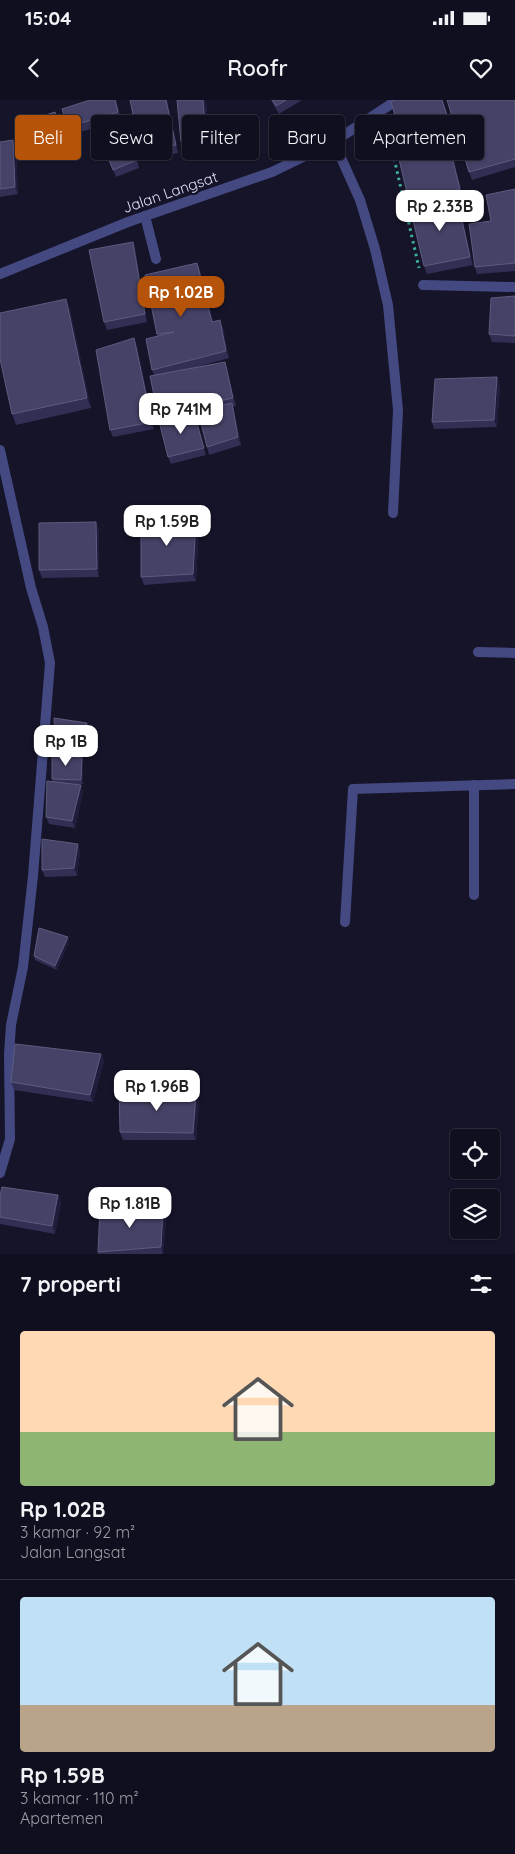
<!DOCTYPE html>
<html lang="id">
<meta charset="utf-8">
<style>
:root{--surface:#100f1f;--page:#191828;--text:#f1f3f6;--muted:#9c9ca4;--line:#302f3d;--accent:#b45309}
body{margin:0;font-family:Quicksand,sans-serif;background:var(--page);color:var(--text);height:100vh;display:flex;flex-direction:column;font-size:19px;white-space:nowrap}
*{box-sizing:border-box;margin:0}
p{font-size:16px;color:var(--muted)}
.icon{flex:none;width:28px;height:28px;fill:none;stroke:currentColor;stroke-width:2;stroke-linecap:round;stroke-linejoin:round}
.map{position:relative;height:1154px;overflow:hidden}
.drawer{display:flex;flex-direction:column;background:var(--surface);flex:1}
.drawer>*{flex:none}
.top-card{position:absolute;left:15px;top:15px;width:485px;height:45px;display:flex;gap:10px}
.controls{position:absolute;left:450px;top:1029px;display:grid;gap:10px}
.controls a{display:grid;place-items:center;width:50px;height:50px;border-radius:5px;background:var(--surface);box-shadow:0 1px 4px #0004,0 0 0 1px var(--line);font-size:25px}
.price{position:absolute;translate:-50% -42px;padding:0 11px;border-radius:10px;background:#fff;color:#222;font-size:16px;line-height:32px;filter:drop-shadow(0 1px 2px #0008)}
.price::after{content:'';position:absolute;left:50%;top:30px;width:15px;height:11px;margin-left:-8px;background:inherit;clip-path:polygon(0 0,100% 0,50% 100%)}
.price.selected{background:var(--accent);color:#fff}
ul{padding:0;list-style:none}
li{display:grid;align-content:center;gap:10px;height:265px;padding:0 20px}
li+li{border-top:1px solid var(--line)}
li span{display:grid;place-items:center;height:155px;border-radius:5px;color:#555}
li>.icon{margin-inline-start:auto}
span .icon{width:90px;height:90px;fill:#fffc;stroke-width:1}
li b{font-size:21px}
h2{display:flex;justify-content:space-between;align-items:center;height:60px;padding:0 20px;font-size:21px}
.pill{padding:0 18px;border-radius:5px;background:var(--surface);box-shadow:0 1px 4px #0004,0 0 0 1px var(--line);font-size:18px;line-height:45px}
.pill.selected{background:var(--accent);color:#fff}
.status{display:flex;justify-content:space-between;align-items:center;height:35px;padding:0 25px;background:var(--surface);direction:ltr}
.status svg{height:14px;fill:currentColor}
header{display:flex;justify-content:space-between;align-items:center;height:65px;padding:0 20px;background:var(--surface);font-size:22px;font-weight:600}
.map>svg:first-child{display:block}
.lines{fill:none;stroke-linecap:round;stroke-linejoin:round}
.path{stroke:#3eb09c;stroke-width:3;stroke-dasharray:2.5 4;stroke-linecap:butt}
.service{stroke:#444982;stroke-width:10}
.minor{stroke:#444982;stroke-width:10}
.tertiary{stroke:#444982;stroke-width:10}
.wall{fill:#322f55}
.shaded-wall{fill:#1f1c3c}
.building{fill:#454267;stroke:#5d5b7e}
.labels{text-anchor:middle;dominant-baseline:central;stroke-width:5;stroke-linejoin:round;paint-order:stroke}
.street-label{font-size:15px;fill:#dfdffc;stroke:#151429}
</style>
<div class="status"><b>15:04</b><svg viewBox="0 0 49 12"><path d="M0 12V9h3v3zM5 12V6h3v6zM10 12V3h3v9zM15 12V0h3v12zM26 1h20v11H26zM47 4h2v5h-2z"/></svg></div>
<header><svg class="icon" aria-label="back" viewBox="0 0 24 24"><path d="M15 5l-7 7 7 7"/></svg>Roofr<svg class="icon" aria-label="heart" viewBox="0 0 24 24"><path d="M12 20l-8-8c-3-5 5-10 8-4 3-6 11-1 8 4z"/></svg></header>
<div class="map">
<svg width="515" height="1154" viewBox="0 0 515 1154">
<rect width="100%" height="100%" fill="#151429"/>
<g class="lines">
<!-- path -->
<path class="path" d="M387 27 419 168"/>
<!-- service -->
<path class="service" d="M333 40 360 100 375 149 388 205 398 310 393 413"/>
<!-- minor -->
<path class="minor" d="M145 116 156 159
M423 185 515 187
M0 350 31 488 43 527 50 563 33 776 23 867 11 925 9 954 10 1039 0 1073
M478 552 515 553
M474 795V685
M345 822 353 689 515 684"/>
<!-- tertiary -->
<path class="tertiary" d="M0 174 128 122 272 72 305 56 347 33 397 0"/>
</g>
<!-- wall -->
<path class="wall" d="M90 0H116L121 20 70 35 68 27Z
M130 0H167L178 53 144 60 141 53Z
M206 0 209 45 184 49 181 42Z
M271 0H302L279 14Z
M442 0 451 29 446 31 463 97 457 98 459 104 473 165 427 174 424 166 410 105 414 40 404 43 401 36Z
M515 0V67L472 80 469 72Z
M55 12 65 45 41 53 30 20Z
M98 33 137 60 139 68 116 77Z
M0 42 16 48 18 94 0 97Z
M515 89V171L477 174 475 167 491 121Z
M135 149 147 222 107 230 104 222Z
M197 163 200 171 213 222 220 220 223 228 229 258 193 268 225 262 227 269 236 306H233L241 345 209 355 207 347 199 314 194 315 206 355 171 364 168 357 160 321 158 315 154 275 152 270 157 236 145 175Z
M515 196V243L492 242 489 234Z
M70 209 91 308 16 325 12 314Z
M134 238 137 246 154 329 113 337 110 330Z
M497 277 500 285 497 327 434 329 432 322Z
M96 422 99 430V477L42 478 39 470Z
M199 427 196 481 144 485 141 477Z
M87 623 88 627 83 656 56 648 55 644Z
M82 658 83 662V684H72L83 692 75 728 49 724 46 717 53 682 52 679Z
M78 744 80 752 77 776 45 777 42 770Z
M69 841 57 870 35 860 34 856Z
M101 954 104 961 93 1002 14 990 11 982Z
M199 1001 196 1040H123L120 1032Z
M0 1095H58L61 1103 55 1134 0 1124Z
M166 1118 163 1154H98V1152Z"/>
<!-- shaded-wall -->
<path class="shaded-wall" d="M166 0H167L178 53 176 45Z
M203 0H206L209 45 206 38Z
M445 29 448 36 463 97 460 89Z
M13 40 16 48 18 94 15 87Z
M457 97 459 104 473 165 470 157Z
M133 142 135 149 147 222 145 214Z
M197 163 200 171 215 230 212 222Z
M66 199 70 209 91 308 87 298Z
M220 220 223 228 229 258 226 251Z
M134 238 137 246 154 329 152 322Z
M225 262 227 269 236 306 233 298Z
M497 277 500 285 497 327 494 320Z
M232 303 234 310 241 345 238 337Z
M196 420 199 427 196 481 193 474Z
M96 422 99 430V477L97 469Z
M87 623 88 627 83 656 82 652Z
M82 658 83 662V684L81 680Z
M81 685 83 692 75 728 72 721Z
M78 744 80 752 77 776 74 768Z
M68 837 69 841 57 870 55 866Z
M101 954 104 961 93 1002 90 995Z
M196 994 199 1001 196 1040 193 1033Z
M58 1095 61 1103 55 1134 52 1126Z
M163 1110 166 1118 163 1154 161 1147Z"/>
<!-- building -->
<path class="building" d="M90 0H115L118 12 68 27 62 9Z
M130 0H166L176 45 141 53Z
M177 0H203L206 38 181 42Z
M272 0H286L276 6Z
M395 0H442L449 21 401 36 391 2Z
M447 0H515V59L469 72Z
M55 12 64 41 40 49 30 20Z
M121 23 137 60 113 70 98 33Z
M445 29 460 89 410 105 396 47Z
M13 40 15 87 0 89V42Z
M515 89V163L475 167 469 124 491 121 486 95Z
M457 97 470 157 424 166 410 108Z
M133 142 145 214 104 222 89 150Z
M197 163 212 222 220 220 226 251 152 270 146 239 174 232 157 234 145 175Z
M515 196V236L489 234 491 198Z
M66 199 87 298 12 314 0 259V213Z
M134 238 152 322 110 330 96 250Z
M225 262 233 298 158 315 150 276Z
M497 277 494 320 432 322 435 279Z
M232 303 238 337 207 347 198 311Z
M194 313 204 348 168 357 159 321Z
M141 419 196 420 193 474 141 477Z
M96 422 97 469 39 470V423Z
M54 618 87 623 82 652 55 644Z
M52 653 82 658 81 680 52 679Z
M47 681 81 685 72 721 46 717Z
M42 739 78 744 74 768 42 770Z
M39 828 68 837 55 866 34 856Z
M15 944 101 954 90 995 11 982Z
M119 991 196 994 193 1033 120 1032Z
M2 1087 58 1095 52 1126 0 1117V1095Z
M100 1108 163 1110 161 1147 98 1152Z"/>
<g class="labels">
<!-- street labels -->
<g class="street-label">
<text transform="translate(170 92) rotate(-19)">Jalan Langsat</text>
</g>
</g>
</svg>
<div class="controls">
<a><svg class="icon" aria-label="locate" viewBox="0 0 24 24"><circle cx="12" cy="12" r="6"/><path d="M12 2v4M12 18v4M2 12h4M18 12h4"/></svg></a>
<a><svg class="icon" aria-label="layers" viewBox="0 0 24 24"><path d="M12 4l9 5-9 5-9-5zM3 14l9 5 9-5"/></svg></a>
</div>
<b class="price" style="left:440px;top:132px">Rp 2.33B</b>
<b class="price selected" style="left:181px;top:218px">Rp 1.02B</b>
<b class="price" style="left:181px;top:335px">Rp 741M</b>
<b class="price" style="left:167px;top:447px">Rp 1.59B</b>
<b class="price" style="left:66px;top:667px">Rp 1B</b>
<b class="price" style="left:157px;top:1012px">Rp 1.96B</b>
<b class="price" style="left:130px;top:1129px">Rp 1.81B</b>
<div class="top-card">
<a class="pill selected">Beli</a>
<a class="pill">Sewa</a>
<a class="pill">Filter</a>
<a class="pill">Baru</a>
<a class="pill">Apartemen</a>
</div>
</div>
<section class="drawer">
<h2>7 properti<svg class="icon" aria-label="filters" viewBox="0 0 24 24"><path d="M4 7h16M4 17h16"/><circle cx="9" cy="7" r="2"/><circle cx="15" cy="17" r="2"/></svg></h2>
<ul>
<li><span style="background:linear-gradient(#ffd9b3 65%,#8fb573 0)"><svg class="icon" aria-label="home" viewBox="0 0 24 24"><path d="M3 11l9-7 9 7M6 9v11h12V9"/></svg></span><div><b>Rp 1.02B</b><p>3 kamar · 92 m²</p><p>Jalan Langsat</p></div></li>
<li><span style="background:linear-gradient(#bfe0f5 70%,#b9a48a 0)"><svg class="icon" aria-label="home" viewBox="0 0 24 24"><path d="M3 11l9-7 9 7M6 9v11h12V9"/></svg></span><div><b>Rp 1.59B</b><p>3 kamar · 110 m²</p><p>Apartemen</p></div></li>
</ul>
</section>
